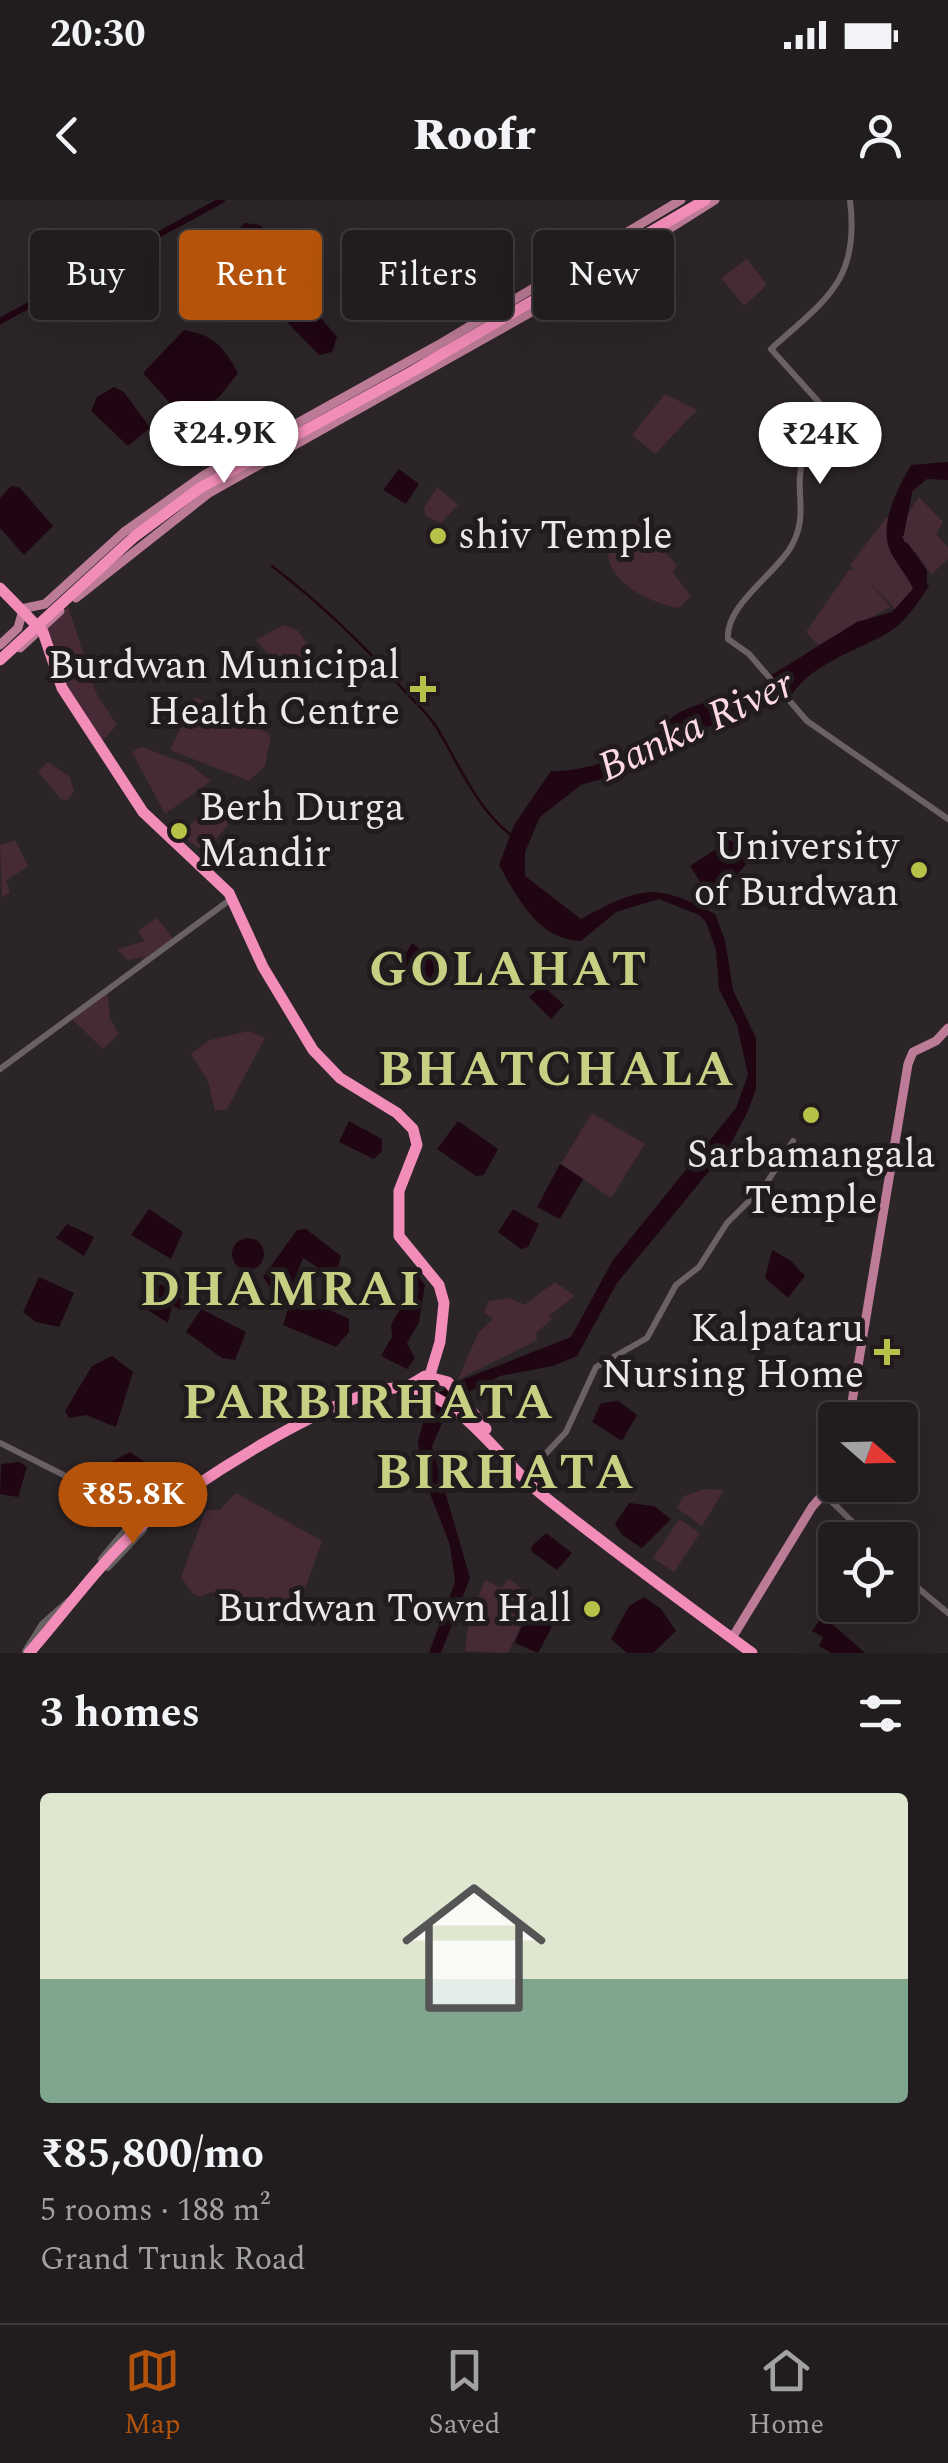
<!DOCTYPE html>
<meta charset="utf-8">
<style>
:root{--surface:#211c1e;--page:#292527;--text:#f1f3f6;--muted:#a2a1a4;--line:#3e3a3c;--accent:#b45309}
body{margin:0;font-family:Spectral,serif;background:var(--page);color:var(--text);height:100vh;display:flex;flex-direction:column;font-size:38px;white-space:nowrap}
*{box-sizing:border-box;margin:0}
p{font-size:32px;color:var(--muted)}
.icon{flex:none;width:55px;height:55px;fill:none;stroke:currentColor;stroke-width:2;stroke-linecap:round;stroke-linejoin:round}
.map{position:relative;height:1453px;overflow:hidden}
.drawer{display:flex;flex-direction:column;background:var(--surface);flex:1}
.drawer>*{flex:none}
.banner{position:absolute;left:30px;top:30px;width:890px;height:90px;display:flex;gap:20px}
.needle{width:65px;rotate:110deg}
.fabs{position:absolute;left:818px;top:1202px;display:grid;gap:20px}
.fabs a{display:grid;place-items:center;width:100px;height:100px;border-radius:10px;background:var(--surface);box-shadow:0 10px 40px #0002,0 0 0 2px var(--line);font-size:50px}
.price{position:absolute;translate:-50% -85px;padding:0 22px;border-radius:35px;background:#fff;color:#222;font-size:32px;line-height:65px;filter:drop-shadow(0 2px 5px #0008)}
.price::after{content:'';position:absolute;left:50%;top:60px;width:30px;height:22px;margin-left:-15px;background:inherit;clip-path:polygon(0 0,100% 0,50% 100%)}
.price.selected{background:var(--accent);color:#fff}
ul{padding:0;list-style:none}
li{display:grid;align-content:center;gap:20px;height:530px;padding:0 40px}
li span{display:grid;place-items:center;height:310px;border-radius:10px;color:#555}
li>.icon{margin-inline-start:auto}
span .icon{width:180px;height:180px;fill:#fffc;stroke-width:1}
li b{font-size:42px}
h2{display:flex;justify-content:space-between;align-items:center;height:120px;padding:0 40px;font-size:42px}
.tag{padding:0 35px;border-radius:10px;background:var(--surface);box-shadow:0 10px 40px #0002,0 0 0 2px var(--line);font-size:35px;line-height:90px}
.tag.selected{background:var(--accent);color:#fff}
.status{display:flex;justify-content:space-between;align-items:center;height:70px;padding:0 50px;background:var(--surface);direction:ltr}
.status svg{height:28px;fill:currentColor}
header{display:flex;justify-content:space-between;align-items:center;height:130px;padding:0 40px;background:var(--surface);font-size:45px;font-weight:800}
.menu{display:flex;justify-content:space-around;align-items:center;height:140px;border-top:2px solid var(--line);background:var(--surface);font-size:28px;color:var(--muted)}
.menu a{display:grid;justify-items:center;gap:5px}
.menu .selected{color:var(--accent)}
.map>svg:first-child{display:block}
.green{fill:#462a35}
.water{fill:#1f0612}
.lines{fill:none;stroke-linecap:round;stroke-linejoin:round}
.stream{stroke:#1f0612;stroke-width:2.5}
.river{stroke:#1f0612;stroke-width:6}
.minor{stroke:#6a6164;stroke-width:6}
.major{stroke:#bc7b96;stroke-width:9}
.highway{stroke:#f28cb8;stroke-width:11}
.poi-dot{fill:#b7c148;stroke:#221b1e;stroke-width:4}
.labels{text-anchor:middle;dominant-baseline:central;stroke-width:10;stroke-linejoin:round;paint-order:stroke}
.poi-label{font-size:40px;fill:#ece7e9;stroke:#221b1e;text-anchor:end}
.water-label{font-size:42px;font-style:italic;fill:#fed8e7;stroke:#221b1e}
.district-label{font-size:50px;font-weight:bold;letter-spacing:2.5px;fill:#c7cf82;stroke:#221b1e}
</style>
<div class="status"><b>20:30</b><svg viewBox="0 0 49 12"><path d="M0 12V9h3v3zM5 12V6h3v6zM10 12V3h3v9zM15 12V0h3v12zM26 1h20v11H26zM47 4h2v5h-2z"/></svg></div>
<header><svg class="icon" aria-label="back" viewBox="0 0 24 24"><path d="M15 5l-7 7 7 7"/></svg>Roofr<svg class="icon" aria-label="person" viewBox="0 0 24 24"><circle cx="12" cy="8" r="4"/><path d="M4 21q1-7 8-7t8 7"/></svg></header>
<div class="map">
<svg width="948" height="1453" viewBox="0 0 948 1453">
<rect width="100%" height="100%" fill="#2c2528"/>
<!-- green -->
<path class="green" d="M747 59 767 85 744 106 721 78Z
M665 194 697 210 655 254 632 235Z
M437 287 458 305 441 323 426 316 424 308Z
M919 297 943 322 936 334 948 347V359L931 375 916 352 908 358 916 385 894 410 892 405 866 379 891 407 818 445 806 432 849 370H855L850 365 886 318 906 317Z
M639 325 677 365 673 373 691 396 679 408C651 403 611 385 608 354Z
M68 406 96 493 117 525 101 542 63 487 44 432Z
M284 425 298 431 311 449 286 475 256 440Z
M195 497 271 535 265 566 249 581 170 550Z
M142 547 190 565 211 581 165 614 132 552Z
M48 562 70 577 74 591 68 600 61 599 38 571Z
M219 606 228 625 209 648H199L180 635 202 613Z
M15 640 28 666 6 681 10 692 2 698 0 645Z
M157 718 175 741 143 767V757L127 760 117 749 145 741 138 731Z
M108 793 110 819 119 834 103 849 71 818Z
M249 831 265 838 227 909 215 911 208 881 191 854 210 840Z
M592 913 645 944 611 998 561 964Z
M555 1082 575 1096 549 1116 552 1119 536 1133 537 1140 458 1180 478 1133 493 1119 484 1112 489 1101 510 1098 524 1105Z
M705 1289 724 1290 702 1326 677 1308 684 1296Z
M236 1293 322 1341 302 1397 307 1411 298 1426 262 1412 256 1421 212 1392 200 1397 192 1393 181 1377 206 1310H220Z
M679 1319 700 1333 674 1372 653 1358Z
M509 1379 565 1422 552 1427 537 1416 525 1418 508 1453 465 1451 469 1419 485 1380 501 1388Z"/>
<!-- water -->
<path class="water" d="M245 23 260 25 281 43 275 58 255 55 234 34Z
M304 98 337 137 332 152 319 155 284 119 296 101Z
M184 130C214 135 223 146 238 173L220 196 186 221 143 173Z
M114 187 124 192 150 228 128 246 91 211 97 197Z
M948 262V280L927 279 908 295 900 333 929 386C917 404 905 423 886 434 852 453 807 465 788 501L783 496 764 508 687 534 643 567 581 585 540 617 525 652V676L581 719C641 687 654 682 715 714L725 740 733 790 756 838V889L747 913 729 947 617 1083 577 1156 553 1166 500 1176 467 1193 446 1214 432 1246 470 1378 441 1453H429L455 1382 450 1345 422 1273 418 1241 430 1199 454 1183 571 1137 613 1060 736 908 748 875 737 825 719 789 716 750 706 722 699 715 659 699 616 712 581 741C538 740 517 697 499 665L514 625 551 571C580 572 621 559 646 543 657 536 664 523 674 516 692 503 741 492 762 494L767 478 857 422 892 412 913 389C907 374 894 362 889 348 880 321 898 288 911 265Z
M399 269 419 284 406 304 383 290Z
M11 286 19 287 53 326 24 355 0 328V298Z
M730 640 744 648 749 661 721 693 705 689 690 666Z
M412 743 439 764 428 783 401 761Z
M542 785 564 805 551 819 529 797Z
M349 921 382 939V951L374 959 339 942Z
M458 921 498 949 484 975 476 976 437 949Z
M560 964 583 979 560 1019 537 1007Z
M149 1009 183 1032 171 1059 131 1035Z
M513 1009 539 1024 528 1047 521 1049 498 1032Z
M67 1024 94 1037 84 1056 56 1038Z
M306 1029 341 1056 335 1078 303 1058 287 1098 279 1101 263 1077 297 1030Z
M232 1054a16 16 0 1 1 32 0a16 16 0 1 1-32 0Z
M772 1050 790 1060 805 1076 788 1098 765 1078Z
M418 1076 425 1085 419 1122 407 1143 415 1158 407 1169 381 1156 392 1137 391 1125Z
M39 1077 74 1093 59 1127 36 1122 23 1112Z
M161 1084 186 1103 181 1110 172 1105 168 1123 143 1107Z
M299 1096 349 1119V1132L336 1147 283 1125 290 1103Z
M201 1109 246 1132 235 1160 222 1158 186 1132Z
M112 1156 133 1172 116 1227 86 1215 69 1218 65 1211 92 1166Z
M618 1201 637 1215 622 1241 592 1222 601 1203Z
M130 1252 146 1263 144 1280 120 1289 110 1286 111 1262Z
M19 1262 27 1267 18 1297 0 1294 1 1264Z
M629 1303 654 1306 671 1319 642 1348 622 1335 615 1324Z
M546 1333 572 1353 557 1370 532 1352 531 1347Z
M644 1397 661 1409 676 1431 653 1453H627L611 1439 629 1406Z
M537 1416 552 1427 538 1453 515 1443 522 1425Z
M823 1416 865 1453H832L819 1446 823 1437 812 1431Z"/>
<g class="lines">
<!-- stream -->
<path class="stream" d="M272 366C320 403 361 442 401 487 412 500 428 513 437 528 458 563 477 609 511 635"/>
<!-- river -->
<path class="river" d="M0 121 222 0
M901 334 909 293
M906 346 924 371V383"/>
<!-- minor -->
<path class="minor" d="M850 0C860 81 826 99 771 149L824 208C821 228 808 240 803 259 793 292 811 316 789 350 772 376 725 407 728 439L749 454 807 521 948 619
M0 869 231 699
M0 1243 121 1304 143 1308 170 1300
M523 1278 566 1232 596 1167 647 1138 676 1085 699 1067 727 1023 766 984 793 941
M824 1294 871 1340
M101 1359 143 1308
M108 1368 144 1330
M900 1373 948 1413
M25 1451 42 1424 69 1400"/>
<!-- major -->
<path class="major" d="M76 398 209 293 585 82 715 0
M21 409 45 404 124 332 204 275 438 145 681 0
M0 445 18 428 23 410
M20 448 60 411
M849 1220 908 864 913 852 936 841 948 828
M732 1438 812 1307 835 1281"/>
<!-- highway -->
<path class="highway" d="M0 388 43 432 62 488 143 612 229 693 263 767 313 850 340 878 397 913 413 929 417 945 399 991V1036L439 1085 444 1103 440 1142 424 1195
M0 460 134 337 200 288 413 171 705 0
M405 1188 425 1176 448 1182 486 1229
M29 1453C65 1412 99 1364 139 1328 183 1289 349 1182 405 1188 462 1195 500 1261 540 1293 610 1349 681 1401 752 1453"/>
</g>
<!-- markers -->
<g class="poi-dot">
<circle cx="438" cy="336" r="10"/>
<path d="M418 474h10v10h10v10h-10v10h-10v-10h-10v-10h10z"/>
<circle cx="179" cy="631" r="10"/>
<circle cx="919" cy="670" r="10"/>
<circle cx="811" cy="915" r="10"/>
<path d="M882 1137h10v10h10v10h-10v10h-10v-10h-10v-10h10z"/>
<circle cx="592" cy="1409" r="10"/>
</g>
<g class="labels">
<!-- poi labels -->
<g class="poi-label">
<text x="458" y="336" text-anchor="start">shiv Temple</text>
<text x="400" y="466">Burdwan Municipal<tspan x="400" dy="46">Health Centre</tspan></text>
<text x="199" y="608" text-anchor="start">Berh Durga<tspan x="199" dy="46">Mandir</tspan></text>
<text x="899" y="647">University<tspan x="899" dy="46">of Burdwan</tspan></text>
<text x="811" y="955" text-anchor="middle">Sarbamangala<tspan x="811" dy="46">Temple</tspan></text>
<text x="864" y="1129">Kalpataru<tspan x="864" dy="46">Nursing Home</tspan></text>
<text x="572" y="1409">Burdwan Town Hall</text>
</g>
<!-- water labels -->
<g class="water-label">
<text transform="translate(696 526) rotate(-25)">Banka River</text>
</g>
<!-- district labels -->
<g class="district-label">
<text x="509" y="770">GOLAHAT</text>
<text x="557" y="870">BHATCHALA</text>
<text x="281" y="1090">DHAMRAI</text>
<text x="369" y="1203">PARBIRHATA</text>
<text x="506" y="1273">BIRHATA</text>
</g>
</g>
</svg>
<div class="fabs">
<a><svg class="needle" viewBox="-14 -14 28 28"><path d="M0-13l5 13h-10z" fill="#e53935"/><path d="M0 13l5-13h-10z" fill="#a2a1a4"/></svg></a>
<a><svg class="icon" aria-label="locate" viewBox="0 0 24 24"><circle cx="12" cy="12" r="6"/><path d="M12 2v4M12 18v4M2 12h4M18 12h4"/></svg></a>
</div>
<b class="price" style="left:224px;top:286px">₹24.9K</b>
<b class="price" style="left:820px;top:287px">₹24K</b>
<b class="price selected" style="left:133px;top:1347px">₹85.8K</b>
<div class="banner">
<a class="tag">Buy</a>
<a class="tag selected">Rent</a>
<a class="tag">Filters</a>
<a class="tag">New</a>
</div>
</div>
<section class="drawer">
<h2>3 homes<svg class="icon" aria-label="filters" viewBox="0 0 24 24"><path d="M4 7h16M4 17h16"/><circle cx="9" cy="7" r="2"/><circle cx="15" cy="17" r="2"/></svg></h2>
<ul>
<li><span style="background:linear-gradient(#dfe7d0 60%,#7fa58c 0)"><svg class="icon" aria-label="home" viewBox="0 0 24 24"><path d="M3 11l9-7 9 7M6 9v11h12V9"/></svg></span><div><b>₹85,800/mo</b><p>5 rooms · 188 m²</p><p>Grand Trunk Road</p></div></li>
</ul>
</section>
<nav class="menu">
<a class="selected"><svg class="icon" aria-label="map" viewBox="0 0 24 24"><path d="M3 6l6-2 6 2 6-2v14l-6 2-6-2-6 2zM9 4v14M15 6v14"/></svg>Map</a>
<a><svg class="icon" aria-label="saved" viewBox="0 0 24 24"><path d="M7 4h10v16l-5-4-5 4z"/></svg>Saved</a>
<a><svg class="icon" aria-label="home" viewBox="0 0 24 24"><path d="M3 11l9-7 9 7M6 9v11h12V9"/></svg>Home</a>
</nav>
